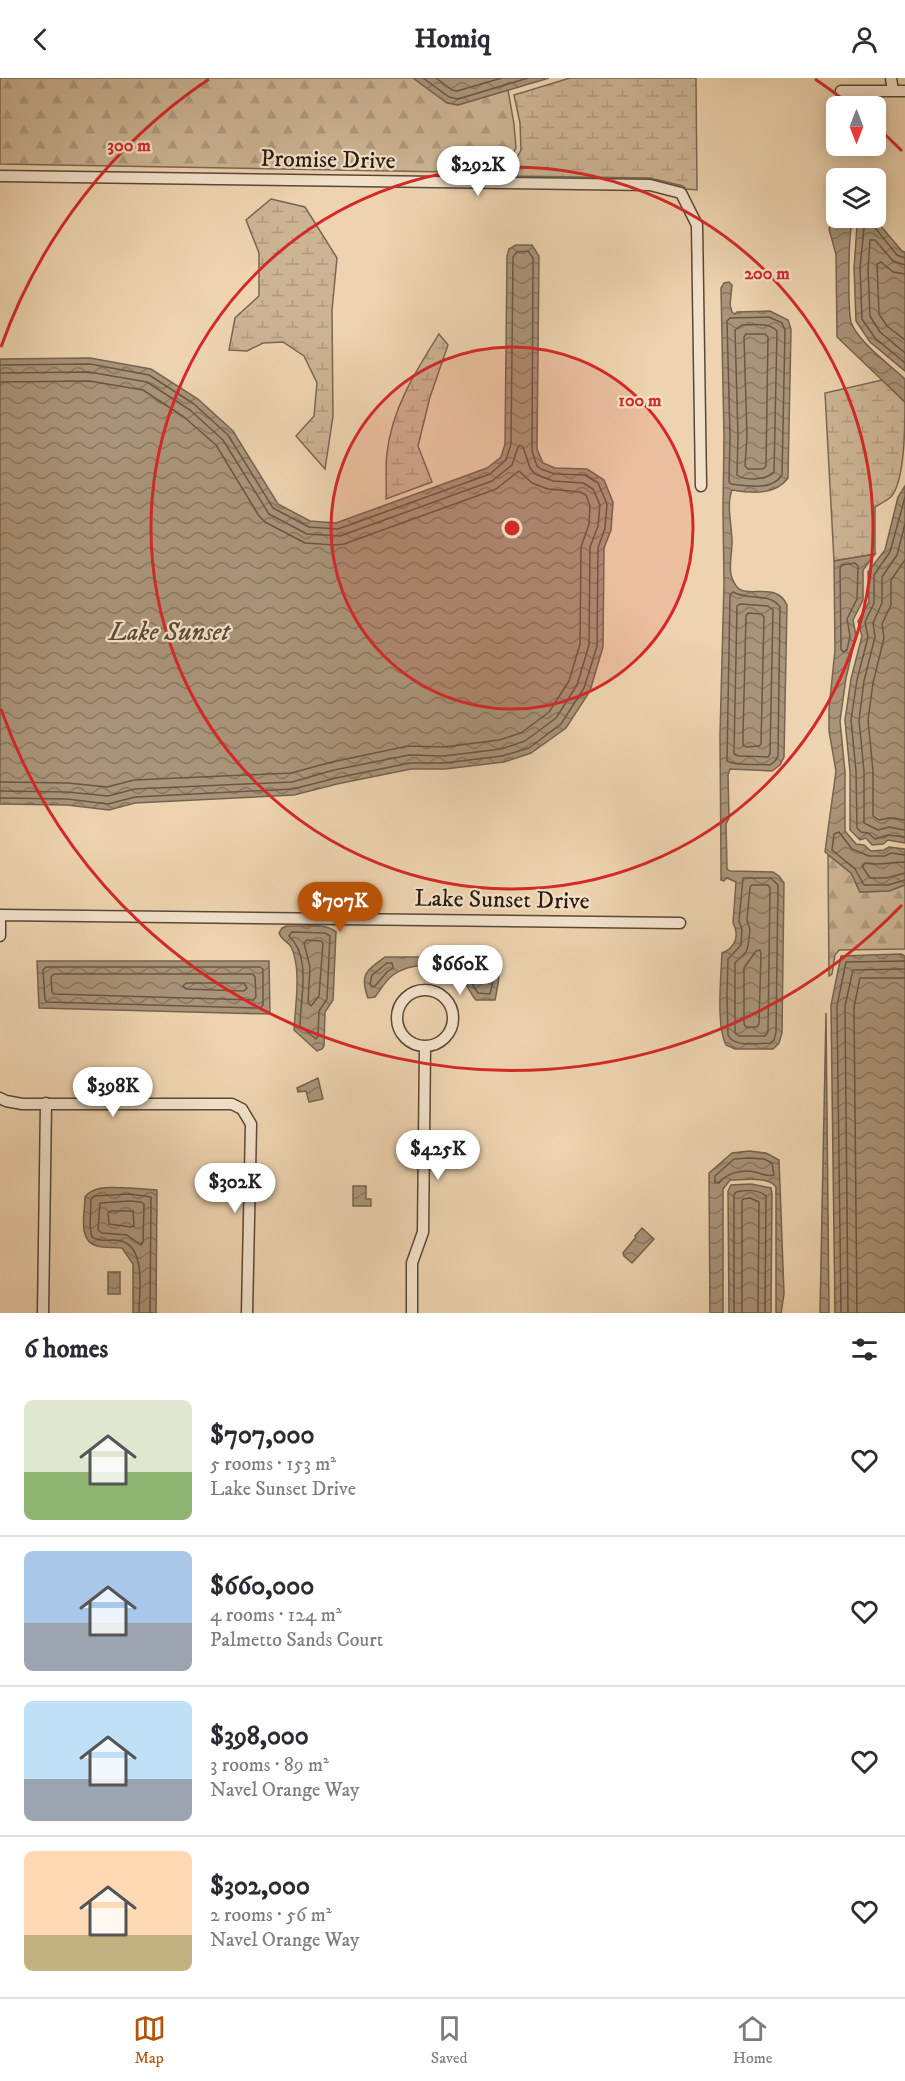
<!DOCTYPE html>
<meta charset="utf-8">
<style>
:root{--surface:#fff;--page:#f2f2f3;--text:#2b2b33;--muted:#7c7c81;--line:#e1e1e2;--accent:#b45309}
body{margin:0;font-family:"IM FELL DW Pica",serif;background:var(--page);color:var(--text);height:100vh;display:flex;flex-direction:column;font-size:22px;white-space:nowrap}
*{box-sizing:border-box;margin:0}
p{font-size:20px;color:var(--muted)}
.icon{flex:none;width:33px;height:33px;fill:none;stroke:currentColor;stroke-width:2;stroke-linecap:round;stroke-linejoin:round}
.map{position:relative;height:1235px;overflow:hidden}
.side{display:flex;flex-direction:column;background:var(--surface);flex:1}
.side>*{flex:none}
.needle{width:39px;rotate:180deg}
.tools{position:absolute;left:826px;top:18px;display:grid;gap:12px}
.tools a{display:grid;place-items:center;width:60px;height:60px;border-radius:9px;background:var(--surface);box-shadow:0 3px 15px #0003;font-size:30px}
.price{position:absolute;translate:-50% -51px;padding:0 14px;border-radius:21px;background:#fff;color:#222;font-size:20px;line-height:39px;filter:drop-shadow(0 2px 3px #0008)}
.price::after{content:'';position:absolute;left:50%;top:36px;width:18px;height:14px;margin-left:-9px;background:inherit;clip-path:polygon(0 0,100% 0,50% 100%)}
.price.current{background:var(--accent);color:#fff}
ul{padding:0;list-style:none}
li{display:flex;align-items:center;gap:18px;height:150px;padding:0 24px}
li+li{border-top:2px solid var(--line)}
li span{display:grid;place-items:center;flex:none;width:168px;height:120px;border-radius:9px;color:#555}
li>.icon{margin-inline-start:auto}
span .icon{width:72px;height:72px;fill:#fffc;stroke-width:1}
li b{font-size:26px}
h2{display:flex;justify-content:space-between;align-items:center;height:72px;padding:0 24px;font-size:26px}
header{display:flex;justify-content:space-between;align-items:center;height:78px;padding:0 24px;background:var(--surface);font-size:27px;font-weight:700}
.tab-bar{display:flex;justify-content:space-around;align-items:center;height:84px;border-top:2px solid var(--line);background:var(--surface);font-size:16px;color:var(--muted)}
.tab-bar a{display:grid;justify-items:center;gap:3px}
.tab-bar .current{color:var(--accent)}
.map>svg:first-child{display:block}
.forest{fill:url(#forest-firs);stroke:#7a6752;stroke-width:1.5}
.wetland{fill:url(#wetland-marsh);stroke:#7a6752;stroke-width:1.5}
.water{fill:url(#water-waves);stroke:#76634f;stroke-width:1.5}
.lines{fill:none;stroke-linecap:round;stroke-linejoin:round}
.shore{stroke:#695744;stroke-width:1.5}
.street-casing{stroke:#594837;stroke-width:13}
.street{stroke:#f3e2cb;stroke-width:10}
.ring{fill:none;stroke:#d62828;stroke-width:3}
.labels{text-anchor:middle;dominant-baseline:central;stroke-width:4.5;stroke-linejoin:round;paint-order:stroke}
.street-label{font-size:24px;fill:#281a0f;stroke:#f3e2cb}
.water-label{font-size:26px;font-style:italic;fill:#5c4b39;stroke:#f3e2cb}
.centre{fill:#d62828;stroke:#f3e2cb;stroke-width:3}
.ring-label{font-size:18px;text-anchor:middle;font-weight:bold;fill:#d62828;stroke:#f3e2cb;stroke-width:4.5;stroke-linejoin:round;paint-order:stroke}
</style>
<header><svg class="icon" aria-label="back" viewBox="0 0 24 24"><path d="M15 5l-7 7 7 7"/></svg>Homiq<svg class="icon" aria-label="person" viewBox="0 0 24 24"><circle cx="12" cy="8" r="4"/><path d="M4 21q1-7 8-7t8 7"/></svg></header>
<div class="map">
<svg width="905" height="1235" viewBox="0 0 905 1235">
<defs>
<pattern id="forest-firs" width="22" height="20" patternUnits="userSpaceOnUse" patternTransform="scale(1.5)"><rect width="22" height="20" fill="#ccb494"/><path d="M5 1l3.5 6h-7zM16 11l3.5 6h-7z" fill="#af9a7e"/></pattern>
<pattern id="wetland-marsh" width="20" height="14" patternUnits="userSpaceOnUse" patternTransform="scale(1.5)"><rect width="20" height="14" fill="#ccb494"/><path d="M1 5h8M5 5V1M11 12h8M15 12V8" fill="none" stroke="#af9a7e"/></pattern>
<pattern id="water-waves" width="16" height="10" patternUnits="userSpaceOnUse" patternTransform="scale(1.5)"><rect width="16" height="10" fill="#aa9479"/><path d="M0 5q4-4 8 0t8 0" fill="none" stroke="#8a7862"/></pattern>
</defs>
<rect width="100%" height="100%" fill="#edd3af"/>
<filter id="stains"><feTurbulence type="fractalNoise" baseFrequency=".00333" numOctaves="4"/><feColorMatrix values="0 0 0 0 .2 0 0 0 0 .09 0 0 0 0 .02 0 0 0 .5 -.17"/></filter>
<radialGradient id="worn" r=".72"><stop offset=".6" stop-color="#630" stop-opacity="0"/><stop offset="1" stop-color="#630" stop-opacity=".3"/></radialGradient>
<!-- forest -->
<path class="forest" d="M0 0H414L458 27 508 12 514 46 516 70 502 95 0 86Z
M828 777 851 795 860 814 889 813 905 807V871L839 872 835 877 832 896 829 898Z"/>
<!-- wetland -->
<path class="wetland" d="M570 0H696L697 112 686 111 683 108 650 100 507 98 521 72 520 45 514 17Z
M271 121 305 129 337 180 332 232 333 338 325 391 296 358 314 338 317 305 304 278 283 264 263 265 247 273 229 272 235 240 259 218V175L246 142Z
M439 256 448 267 430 319 418 368 432 404 386 421C387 406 385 390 387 375 392 330 416 293 439 256Z
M882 302 905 324C905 348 905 403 891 419 886 423 880 426 875 429V476L834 483 825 315Z"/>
<!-- water -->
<path class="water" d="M413 0H549L458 27 447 25Z
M835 132H837V140H858C855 142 854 143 852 147 848 158 848 232 851 244 857 263 890 287 905 301V324L837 259 836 176 829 151Z
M867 140H874L902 173 905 174V293L870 264 856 243 854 190 857 148Z
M516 167H532L539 178 537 371 543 385 555 390 587 391 604 402 613 424 611 452 604 470 603 569 590 613 566 650 531 675 504 684 445 691H411L337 706 294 717 135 725 109 732 67 727 0 726V281L90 280 151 291 198 321 233 353 278 426 310 443 336 445 487 390 501 379 505 366 507 178 509 171Z
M729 204 732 207 730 227 732 234 735 236 737 234 770 233 788 242 791 251 788 400C775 418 751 415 732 412 726 428 732 447 732 464 732 474 729 488 731 496 731 499 735 507 737 509 747 521 777 503 787 527L784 679 780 687 772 693 730 691 728 697 729 740 726 746 727 791 730 793 773 794 779 798 784 805 782 955 779 965 773 971H735L726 967C716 948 721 899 722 875 735 870 740 858 733 845L736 804 727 800 724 803 721 802V789L720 657 724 506 723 432 724 358 721 210 724 205Z
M905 408V765L888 762 883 766 872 767 866 760 860 762 850 752V694L845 642 851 601 862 558 858 543 869 524 868 494 885 472 898 419Z
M875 476 863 492V522L853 542 856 558 846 600 840 643 845 694V753L856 766 864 767 871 773 884 772 889 769 905 771V807L889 813 860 814 851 795 825 774 836 693 829 653V631L835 572 834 483Z
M286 848C300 849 326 844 336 854L333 922 325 934 324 968 322 971 317 973 294 952C295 929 302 890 291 869 288 863 282 863 279 855L282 850Z
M901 876 905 878V1235H835L831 927 841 878Z
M385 879H491L497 881C501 895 498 908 495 922H476C471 917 469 909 463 903 445 886 414 882 393 897 386 902 381 911 375 919L368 920C359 896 367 892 385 879Z
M37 883H269L270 936 39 930Z
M826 935 829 1235H820Z
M318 1000 323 1021 309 1024 306 1013 298 1014 297 1010Z
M749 1073 766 1075 779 1082 784 1216 781 1235H776V1109C769 1098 742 1102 730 1102L723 1111V1235H710L709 1095 732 1075Z
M751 1106 771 1110 772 1116 771 1235H729L728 1113 731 1107Z
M353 1108H366V1121H371V1128H353Z
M130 1110 157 1112 156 1235H133V1186L122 1170C114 1169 105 1170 97 1168 77 1163 85 1134 85 1119 94 1106 115 1110 130 1110Z
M642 1150 654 1161 632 1185 624 1178 623 1175 636 1159 635 1158Z
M108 1194H120V1216H108Z"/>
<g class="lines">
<!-- shore -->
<path class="shore" d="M423 0 449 19 458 21 528 0
M436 0 452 12 457 13 502 0
M905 180 897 177 872 146H868L864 150 860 190 862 241 875 260 905 285
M905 187 893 183 875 162H870L868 191 870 238 880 254 905 275
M905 196 893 194 881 184 877 186 879 236 887 248 905 262
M769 239 782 245 785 252 782 397C772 413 747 408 731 406L729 404 730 358 727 243 730 240Z
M742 247C754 247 769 244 777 253L774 394C767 402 745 403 737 397L738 358 735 252Z
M746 256H765L768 259 766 388 763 391H748L745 388 747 358 744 259Z
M0 287 90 286 149 297 194 326 228 357 273 430 309 449 338 451 490 396 506 382 511 366 513 179 517 174 528 173 533 180 532 373 537 388 541 391 555 396 585 397 598 405 607 426 605 450 598 470 597 568 584 610 561 646 529 670 502 678 444 685H410L336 700 293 711 135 719 108 726 67 721 0 720
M0 295 89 294 147 304 190 332 223 362 269 436 307 456 340 458 492 403 512 387 518 369 520 367 523 369 530 390 535 396 553 403 583 405 593 411 600 427 598 448 590 469 589 567 577 607 556 640 525 663 501 671 444 678 409 677 334 692 292 704 135 711 108 718 67 714 0 713
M0 304 89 303 143 312 184 339 216 367 259 438 265 444 305 465 335 467 344 466 496 411 519 393 532 405 548 411 580 414 586 417 590 428 589 446 581 469 580 566 569 603 549 634 521 655 499 662 444 669 408 668 332 684 291 695 134 702 107 709 68 705 0 704
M905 419 890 474 874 497V525L865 544 868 559 857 602 851 642 856 693 857 750 861 754 868 755 875 761 888 757 905 759
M905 446 897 477 882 499V525L873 545 875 559 864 603 859 642 864 693V745L878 752 889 749 905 752
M905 482 891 502V527L882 546 884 560 873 605 868 642 873 693V738L879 742 889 740 905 742
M855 485 858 488 857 521 847 541 850 558 847 572 843 574 841 571 840 490 842 487Z
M733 514C748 523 770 514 780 529L778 678 775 683 770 687C756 685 739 689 727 683L730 517Z
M740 526 768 528 773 532 770 676 768 679 739 678 734 676 737 528Z
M748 535 761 536 764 539 761 666 759 668 746 669 743 667V657L746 538Z
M905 777 891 775 885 778H869L852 771 839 754 834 756 832 772 855 791 864 807H888L905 802
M905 784C892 784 878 788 865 785L862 788 870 800H886L905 795
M743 800H771L778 807 776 954 774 962 770 965C758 965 734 970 728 957L727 918 728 881 741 867 742 852 739 843Z
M752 807H768L770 810 768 954 765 958H739L735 955V885L746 874 748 868 750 852 747 842 750 809Z
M292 854 325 855 330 858 327 921 319 933 318 958 316 961 300 948C300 921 312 879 289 858Z
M307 862 321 863 323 865 319 918 311 928 308 925 310 889 304 865Z
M760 872 761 875 759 946 757 949H746L744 946V890L756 873Z
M387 885H392L393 890 387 894 375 908 372 909 370 906 372 897Z
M458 885 492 886 493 903 490 916 478 915 467 898 455 890V887Z
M46 889H260L263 891V927L260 930 47 924 45 921 43 892Z
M54 896H253L255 899 256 919 253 922 54 916 52 914 51 899Z
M186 905H244L247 910 244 913 186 911 183 908Z
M749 1080 764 1081 772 1085 774 1097C767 1099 763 1096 755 1094 743 1091 726 1095 719 1105L715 1104V1098L734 1081Z
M130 1123 141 1124 144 1126 143 1164 141 1167 127 1157 102 1155 98 1152 100 1125Z
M111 1133H133L134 1148 131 1149 109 1146 108 1135Z
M139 1235C139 1216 146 1173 124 1164 114 1159 102 1166 92 1159L90 1149 91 1121 94 1118 130 1116 151 1119 150 1235
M734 1235V1117L736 1114C747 1112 758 1111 766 1118L765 1235
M742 1235V1123L743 1121 750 1120 759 1124 758 1235
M841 1235 837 928 846 884 905 883
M848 1235 845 928 853 892 905 891
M857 1235 854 929 860 900H905"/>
<!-- street casing -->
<g class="street-casing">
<path id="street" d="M891 0 893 13
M841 13H905
M0 98 650 107 681 115 697 147 701 408
M0 837 680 845
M0 858V837
M397 940a28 28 0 1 1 56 0a28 28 0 1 1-56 0Z
M0 1020 6 1023 22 1026H232L242 1031 251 1046 247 1235
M43 1235 46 1025
M412 1235V1185L423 1154 425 968"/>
</g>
<!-- street -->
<use href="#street" class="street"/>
</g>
<!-- distance rings -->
<circle cx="512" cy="450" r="181" fill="#d62828" fill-opacity=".12"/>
<g class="ring">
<circle cx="512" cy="450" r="181"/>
<circle cx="512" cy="450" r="361"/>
<path d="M902 827A542 542 0 0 1 1 631M1 269A542 542 0 0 1 209 1M815 1A542 542 0 0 1 849 26M878 50A542 542 0 0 1 902 73"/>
</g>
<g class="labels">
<!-- street labels -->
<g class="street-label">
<text transform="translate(328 82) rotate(1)">Promise Drive</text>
<text transform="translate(502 822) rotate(1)">Lake Sunset Drive</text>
</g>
<!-- water labels -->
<g class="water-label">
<text x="169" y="554">Lake Sunset</text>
</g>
</g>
<circle cx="512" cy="450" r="9" class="centre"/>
<g class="ring-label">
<text x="129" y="73">300 m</text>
<text x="767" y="201">200 m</text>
<text x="640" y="328">100 m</text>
</g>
<rect width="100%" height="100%" filter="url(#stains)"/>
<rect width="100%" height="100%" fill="url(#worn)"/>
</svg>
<div class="tools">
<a><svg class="needle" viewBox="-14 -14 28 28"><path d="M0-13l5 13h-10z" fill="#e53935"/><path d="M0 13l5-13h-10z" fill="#7c7c81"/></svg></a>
<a><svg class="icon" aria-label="layers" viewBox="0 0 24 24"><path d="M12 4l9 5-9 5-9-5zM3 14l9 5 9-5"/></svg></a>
</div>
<b class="price" style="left:478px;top:119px">$292K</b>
<b class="price current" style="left:340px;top:855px">$707K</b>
<b class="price" style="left:460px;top:918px">$660K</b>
<b class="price" style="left:113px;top:1040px">$398K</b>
<b class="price" style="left:438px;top:1103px">$425K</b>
<b class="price" style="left:235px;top:1136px">$302K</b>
</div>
<section class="side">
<h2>6 homes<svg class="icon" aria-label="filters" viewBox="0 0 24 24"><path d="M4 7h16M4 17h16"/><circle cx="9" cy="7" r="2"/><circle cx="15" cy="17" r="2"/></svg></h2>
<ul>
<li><span style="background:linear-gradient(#dfe7d0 60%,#8fb573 0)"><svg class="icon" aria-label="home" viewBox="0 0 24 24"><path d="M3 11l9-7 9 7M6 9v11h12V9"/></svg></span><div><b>$707,000</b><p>5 rooms · 153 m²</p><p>Lake Sunset Drive</p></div><svg class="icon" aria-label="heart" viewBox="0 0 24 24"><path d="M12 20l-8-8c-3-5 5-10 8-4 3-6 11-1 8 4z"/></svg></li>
<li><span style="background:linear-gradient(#a9c7e8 60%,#9aa5b1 0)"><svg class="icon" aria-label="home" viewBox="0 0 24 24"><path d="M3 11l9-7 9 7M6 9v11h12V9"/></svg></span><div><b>$660,000</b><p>4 rooms · 124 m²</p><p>Palmetto Sands Court</p></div><svg class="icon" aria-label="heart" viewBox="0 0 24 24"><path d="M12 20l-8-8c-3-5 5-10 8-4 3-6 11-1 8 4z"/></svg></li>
<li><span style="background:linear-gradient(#bfe0f5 65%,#9aa5b1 0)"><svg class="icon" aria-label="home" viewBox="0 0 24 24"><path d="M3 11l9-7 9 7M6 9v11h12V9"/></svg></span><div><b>$398,000</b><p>3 rooms · 89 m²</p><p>Navel Orange Way</p></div><svg class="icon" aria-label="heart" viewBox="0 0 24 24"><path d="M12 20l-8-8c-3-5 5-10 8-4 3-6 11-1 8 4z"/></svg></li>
<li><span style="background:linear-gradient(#ffd9b3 70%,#c2b280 0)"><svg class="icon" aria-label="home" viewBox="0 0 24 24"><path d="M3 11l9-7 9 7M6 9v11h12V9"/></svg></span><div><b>$302,000</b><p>2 rooms · 56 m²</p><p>Navel Orange Way</p></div><svg class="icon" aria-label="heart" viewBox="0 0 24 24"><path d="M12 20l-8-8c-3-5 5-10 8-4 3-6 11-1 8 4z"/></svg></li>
</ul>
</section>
<nav class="tab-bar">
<a class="current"><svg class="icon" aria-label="map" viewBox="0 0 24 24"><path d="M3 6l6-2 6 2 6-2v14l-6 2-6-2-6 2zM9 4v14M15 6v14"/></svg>Map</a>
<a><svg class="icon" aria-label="saved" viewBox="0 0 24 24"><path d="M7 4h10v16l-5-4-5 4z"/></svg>Saved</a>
<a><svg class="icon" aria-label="home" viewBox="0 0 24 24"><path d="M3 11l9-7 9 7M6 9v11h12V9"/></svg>Home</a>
</nav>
